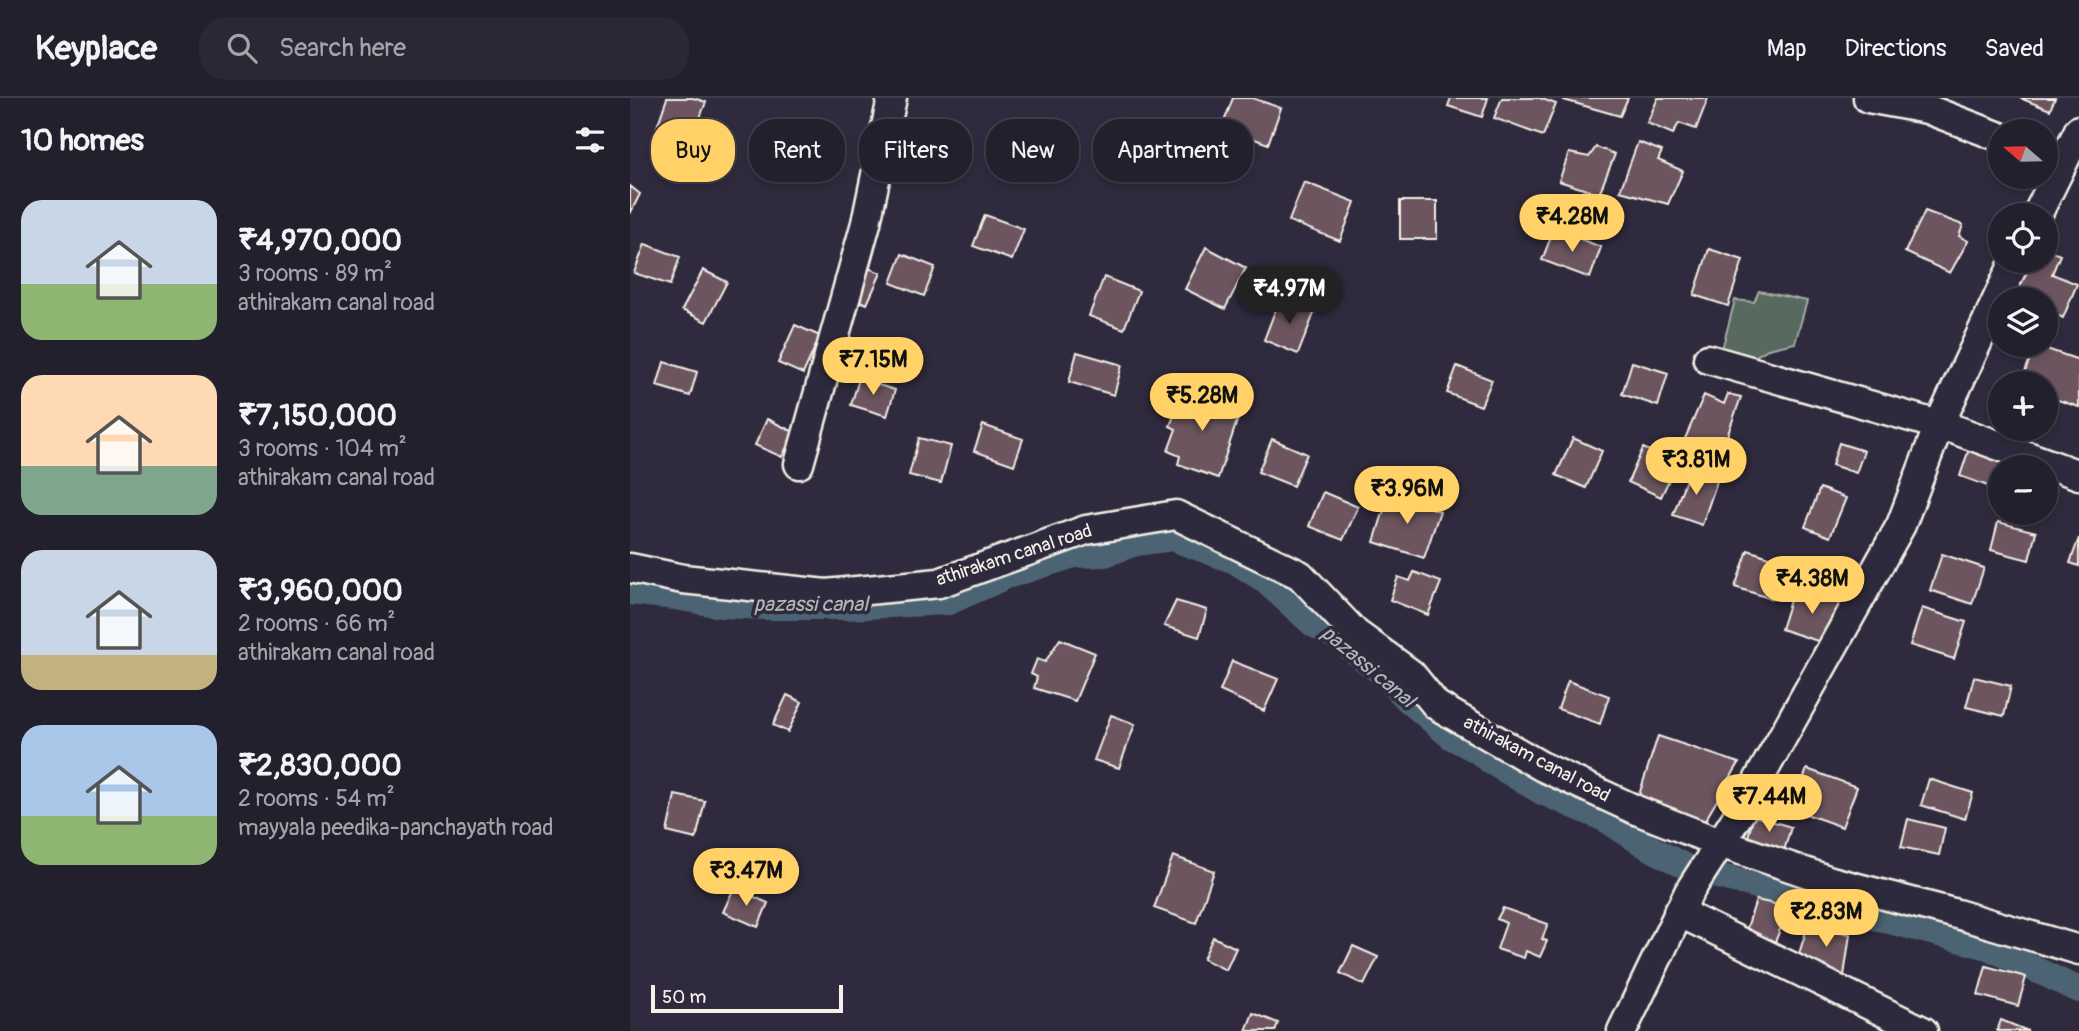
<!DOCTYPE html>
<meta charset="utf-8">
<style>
:root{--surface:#23202e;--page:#2b2836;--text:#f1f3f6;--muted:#a3a3aa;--line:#403e4a;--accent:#ffd166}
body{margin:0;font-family:Pangolin,sans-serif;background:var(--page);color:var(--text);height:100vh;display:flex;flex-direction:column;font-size:26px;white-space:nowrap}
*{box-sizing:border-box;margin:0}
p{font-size:23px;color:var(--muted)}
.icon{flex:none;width:38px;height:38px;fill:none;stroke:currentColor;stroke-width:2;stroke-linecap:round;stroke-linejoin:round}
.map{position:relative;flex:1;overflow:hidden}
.drawer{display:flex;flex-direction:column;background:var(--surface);width:630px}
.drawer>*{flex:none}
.banner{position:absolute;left:21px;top:21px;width:665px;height:63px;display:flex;gap:14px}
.needle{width:46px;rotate:290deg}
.buttons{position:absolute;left:1358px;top:21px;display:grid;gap:14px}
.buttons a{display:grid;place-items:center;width:70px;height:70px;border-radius:50%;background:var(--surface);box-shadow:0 4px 10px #0003,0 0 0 2px var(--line);font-size:35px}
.scale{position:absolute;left:21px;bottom:18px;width:192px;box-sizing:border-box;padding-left:7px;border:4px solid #f4f1e8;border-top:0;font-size:19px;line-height:24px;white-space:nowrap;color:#f4f1e8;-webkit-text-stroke:5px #2f2a3d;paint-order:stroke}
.price{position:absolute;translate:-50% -60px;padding:0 16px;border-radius:24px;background:var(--accent);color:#111;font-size:23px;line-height:46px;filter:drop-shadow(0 2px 4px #0008)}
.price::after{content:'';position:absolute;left:50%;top:42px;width:21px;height:16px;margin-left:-10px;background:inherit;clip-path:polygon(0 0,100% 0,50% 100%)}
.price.on{background:#222;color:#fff}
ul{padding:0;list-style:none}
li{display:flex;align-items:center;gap:21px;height:175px;padding:0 21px}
li span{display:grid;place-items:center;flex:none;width:196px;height:140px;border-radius:21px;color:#555}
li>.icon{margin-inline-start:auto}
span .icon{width:84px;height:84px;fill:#fffc;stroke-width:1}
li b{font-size:30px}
h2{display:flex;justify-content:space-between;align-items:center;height:84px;padding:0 21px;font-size:30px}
.chip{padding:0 24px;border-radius:28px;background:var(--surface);box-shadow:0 4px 10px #0003,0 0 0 2px var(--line);font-size:24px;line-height:63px}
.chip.on{background:var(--accent);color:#111}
header{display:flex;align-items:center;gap:42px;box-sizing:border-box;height:98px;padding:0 35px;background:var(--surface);border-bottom:2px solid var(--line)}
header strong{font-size:33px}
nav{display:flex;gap:38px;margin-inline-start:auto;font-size:24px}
.search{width:490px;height:63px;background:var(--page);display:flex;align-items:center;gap:18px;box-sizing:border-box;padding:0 24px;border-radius:28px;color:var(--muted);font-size:26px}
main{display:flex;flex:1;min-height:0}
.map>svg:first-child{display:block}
.green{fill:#586960;stroke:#a6ada4;stroke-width:2}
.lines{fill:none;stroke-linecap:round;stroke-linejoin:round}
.canal{stroke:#4b6373;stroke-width:26}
.building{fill:#6c545e;stroke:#f4f1e8;stroke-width:2}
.minor-casing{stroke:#f4f1e8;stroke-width:33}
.minor{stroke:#2f2a3d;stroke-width:28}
.labels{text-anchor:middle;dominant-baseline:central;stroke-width:7;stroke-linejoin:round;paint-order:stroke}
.street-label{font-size:19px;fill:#f4f1e8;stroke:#2f2a3d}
.water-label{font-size:21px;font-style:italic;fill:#b0b8b9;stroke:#2f2a3d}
</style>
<header>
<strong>Keyplace</strong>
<div class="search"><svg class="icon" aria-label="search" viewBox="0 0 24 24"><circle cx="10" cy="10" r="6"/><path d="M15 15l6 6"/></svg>Search here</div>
<nav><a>Map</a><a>Directions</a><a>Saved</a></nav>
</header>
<main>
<section class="drawer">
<h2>10 homes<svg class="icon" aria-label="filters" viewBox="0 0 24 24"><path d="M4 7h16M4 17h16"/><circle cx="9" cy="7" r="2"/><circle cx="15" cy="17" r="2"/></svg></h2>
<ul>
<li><span style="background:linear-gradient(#c9d6e8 60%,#8fb573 0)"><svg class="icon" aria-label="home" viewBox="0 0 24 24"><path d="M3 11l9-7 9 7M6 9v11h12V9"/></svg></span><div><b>₹4,970,000</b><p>3 rooms · 89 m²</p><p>athirakam canal road</p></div></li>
<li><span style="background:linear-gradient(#ffd9b3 65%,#7fa58c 0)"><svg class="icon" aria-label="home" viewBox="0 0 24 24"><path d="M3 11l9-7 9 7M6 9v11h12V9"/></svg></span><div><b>₹7,150,000</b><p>3 rooms · 104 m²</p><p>athirakam canal road</p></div></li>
<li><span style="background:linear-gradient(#c9d6e8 75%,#c2b280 0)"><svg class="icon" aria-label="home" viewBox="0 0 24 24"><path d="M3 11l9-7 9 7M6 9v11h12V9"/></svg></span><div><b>₹3,960,000</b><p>2 rooms · 66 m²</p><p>athirakam canal road</p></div></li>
<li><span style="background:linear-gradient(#a9c7e8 65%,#8fb573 0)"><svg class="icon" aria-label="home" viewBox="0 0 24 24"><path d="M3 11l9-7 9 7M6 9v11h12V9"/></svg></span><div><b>₹2,830,000</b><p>2 rooms · 54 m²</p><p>mayyala peedika-panchayath road</p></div></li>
</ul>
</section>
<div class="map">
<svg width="1449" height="933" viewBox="0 0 1449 933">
<rect width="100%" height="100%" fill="#2f2a3d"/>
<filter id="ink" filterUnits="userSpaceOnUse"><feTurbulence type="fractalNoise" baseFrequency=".0143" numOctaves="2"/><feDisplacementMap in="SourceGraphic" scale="14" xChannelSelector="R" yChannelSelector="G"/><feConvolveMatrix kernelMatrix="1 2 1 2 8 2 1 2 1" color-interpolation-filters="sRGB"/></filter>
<g filter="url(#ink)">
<!-- green -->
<path class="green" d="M1129 193 1177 203 1165 245 1138 251 1109 268 1091 255 1105 202 1124 204Z"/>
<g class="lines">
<!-- canal -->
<path class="canal" d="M0 494 45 499 91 507 135 509H216L319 504 377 478 444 457 475 456 506 445 542 440 605 463 633 481 684 527 709 541 756 579 778 602 820 638 846 652 863 665 912 694 975 721 1013 746 1058 770 1358 849 1449 892"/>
</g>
<!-- building -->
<path class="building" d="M37 0H63L76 4 62 41 27 29Z
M603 0H622L651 10 638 46 592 29Z
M821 0H858L852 19 818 8Z
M872 0H910L926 6 913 38 864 20Z
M935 0H998L990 18 934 2Z
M1028 0H1078L1066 31 1049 25 1043 36 1017 25Z
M1390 0H1425L1420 12Z
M1008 44 1032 53 1028 62 1053 73 1038 106 990 93Z
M966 49 985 56 969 96 929 83 939 55 959 59Z
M674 84 725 104 710 143 659 123Z
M0 88 10 96 0 116Z
M770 103H807V141H770Z
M1295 113 1333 127 1329 138 1338 143 1320 175 1275 154Z
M355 117 394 131 382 162 343 148Z
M924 131 971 149 960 180 912 162Z
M15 146 50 159 40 187 4 175Z
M576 149 616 170 595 211 555 191Z
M1079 151 1113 162 1098 208 1064 197Z
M1416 151 1430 157 1422 176 1447 186 1433 220 1416 212V201H1393L1386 198 1400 163H1416Z
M272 156 305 169 294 198 261 185Z
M236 169 251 175 237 206 222 200Z
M73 172 97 184 76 224 52 212Z
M474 179 509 193 494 231 459 218Z
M650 200 685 213 668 256 634 242Z
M165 227 190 238 173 276 148 265Z
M1405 247 1449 262V309L1416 298V285H1391Z
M447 254 492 267 484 297 439 284Z
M34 264 67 274 60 298 27 288Z
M1002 264 1038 275 1028 308 992 296Z
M827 268 862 282 851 308 817 295Z
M229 281 265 292 257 318 221 307Z
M554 292 610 314 588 380 548 366 550 358 538 353 546 331 540 328Z
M1098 296 1111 299 1091 355 1074 345 1071 352 1054 343 1074 297 1094 306Z
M137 321 164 334 152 359 125 347Z
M353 327 393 341 384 367 344 353Z
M289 340 321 348 311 385 279 377Z
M943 340 972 353 956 390 926 377Z
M642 341 677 356 663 388 628 374Z
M1209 345 1234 353 1226 375 1202 367Z
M1013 350 1047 365 1031 399 998 384Z
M1339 351 1378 364 1377 369H1370L1369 392 1330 378Z
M1060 370 1088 380 1072 427 1043 417Z
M1190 390 1216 400 1200 439 1175 429Z
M693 394 728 409 713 442 679 428Z
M759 396 810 413 794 460 744 444Z
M1368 424 1406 434 1399 462 1361 452Z
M1449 440V468L1440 465Z
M1118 452 1154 464 1142 501 1105 489Z
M1312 456 1354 470 1342 506 1300 492Z
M784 474 811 484 798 517 760 502 768 479 780 483Z
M1164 490 1214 506 1200 547 1151 531Z
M546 503 577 512 569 539 534 528Z
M1292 510 1336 524 1324 561 1280 547Z
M430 541 465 555 445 603 404 590 407 579 401 576 407 561 415 564Z
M602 563 648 581 634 613 590 593Z
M1344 579 1381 588 1374 618 1336 609Z
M938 583 979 598 970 626 928 611Z
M157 597 172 604 158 634 143 627Z
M481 617 505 626 489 670 464 662Z
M1028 638 1109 665 1073 726 1009 697Z
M1177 671 1227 689 1212 729 1162 711Z
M1299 681 1343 695 1335 721 1291 707Z
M45 697 75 703 66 741 37 734Z
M1124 718 1161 729 1154 753 1117 742Z
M1278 721 1315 730 1309 757 1271 749Z
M543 758 584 773 566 825 524 810Z
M104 790 138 805 128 829 93 814Z
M1126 802 1159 809 1145 844 1115 836Z
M873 810 918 826 912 841 917 843 910 859 896 853 894 860 867 851 876 825 867 821Z
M1178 827 1220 836 1214 878 1168 859Z
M583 839 606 850 596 872 573 861Z
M723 848 748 859 734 887 710 875Z
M1356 868 1396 879 1388 908 1348 897Z
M623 915 648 925 645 933H616Z
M1371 922 1398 933H1367Z"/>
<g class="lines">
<!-- minor casing -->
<g class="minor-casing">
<path id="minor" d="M1238 0 1297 11 1370 39
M1407 117 1449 32
M1078 261 1326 332 1449 377
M169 366 236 125 262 0
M0 470 53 481 196 496 309 485 456 432 546 417 670 477 725 535 781 576 806 607 911 668 1006 712 1090 745 1201 783 1327 816 1449 852
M1048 814 1293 933
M992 933 1059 794 1111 713 1271 427 1309 327 1385 163"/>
</g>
<!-- minor -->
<use href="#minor" class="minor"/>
</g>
</g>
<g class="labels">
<!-- street labels -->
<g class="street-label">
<text transform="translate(384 457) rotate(-18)">athirakam canal road</text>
<text transform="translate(907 661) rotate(28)">athirakam canal road</text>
</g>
<!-- water labels -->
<g class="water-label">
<text x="181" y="506">pazassi canal</text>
<text transform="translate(738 569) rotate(40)">pazassi canal</text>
</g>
</g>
</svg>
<div class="buttons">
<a><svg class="needle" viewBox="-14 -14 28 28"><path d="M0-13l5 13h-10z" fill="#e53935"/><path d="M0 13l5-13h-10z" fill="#a3a3aa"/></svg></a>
<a><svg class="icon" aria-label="locate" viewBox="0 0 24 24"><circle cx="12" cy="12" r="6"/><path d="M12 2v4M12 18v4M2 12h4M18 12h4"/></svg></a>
<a><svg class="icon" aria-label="layers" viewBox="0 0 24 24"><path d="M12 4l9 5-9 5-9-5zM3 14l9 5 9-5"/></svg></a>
<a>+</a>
<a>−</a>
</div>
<div class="scale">50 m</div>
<b class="price" style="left:942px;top:156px">₹4.28M</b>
<b class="price on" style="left:659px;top:228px">₹4.97M</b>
<b class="price" style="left:243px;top:299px">₹7.15M</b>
<b class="price" style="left:572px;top:335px">₹5.28M</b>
<b class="price" style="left:1066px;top:399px">₹3.81M</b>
<b class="price" style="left:777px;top:428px">₹3.96M</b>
<b class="price" style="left:1182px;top:518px">₹4.38M</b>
<b class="price" style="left:1139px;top:736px">₹7.44M</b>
<b class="price" style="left:116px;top:810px">₹3.47M</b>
<b class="price" style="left:1196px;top:851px">₹2.83M</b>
<div class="banner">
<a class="chip on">Buy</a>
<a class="chip">Rent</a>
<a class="chip">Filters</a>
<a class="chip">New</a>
<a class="chip">Apartment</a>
</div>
</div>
</main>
